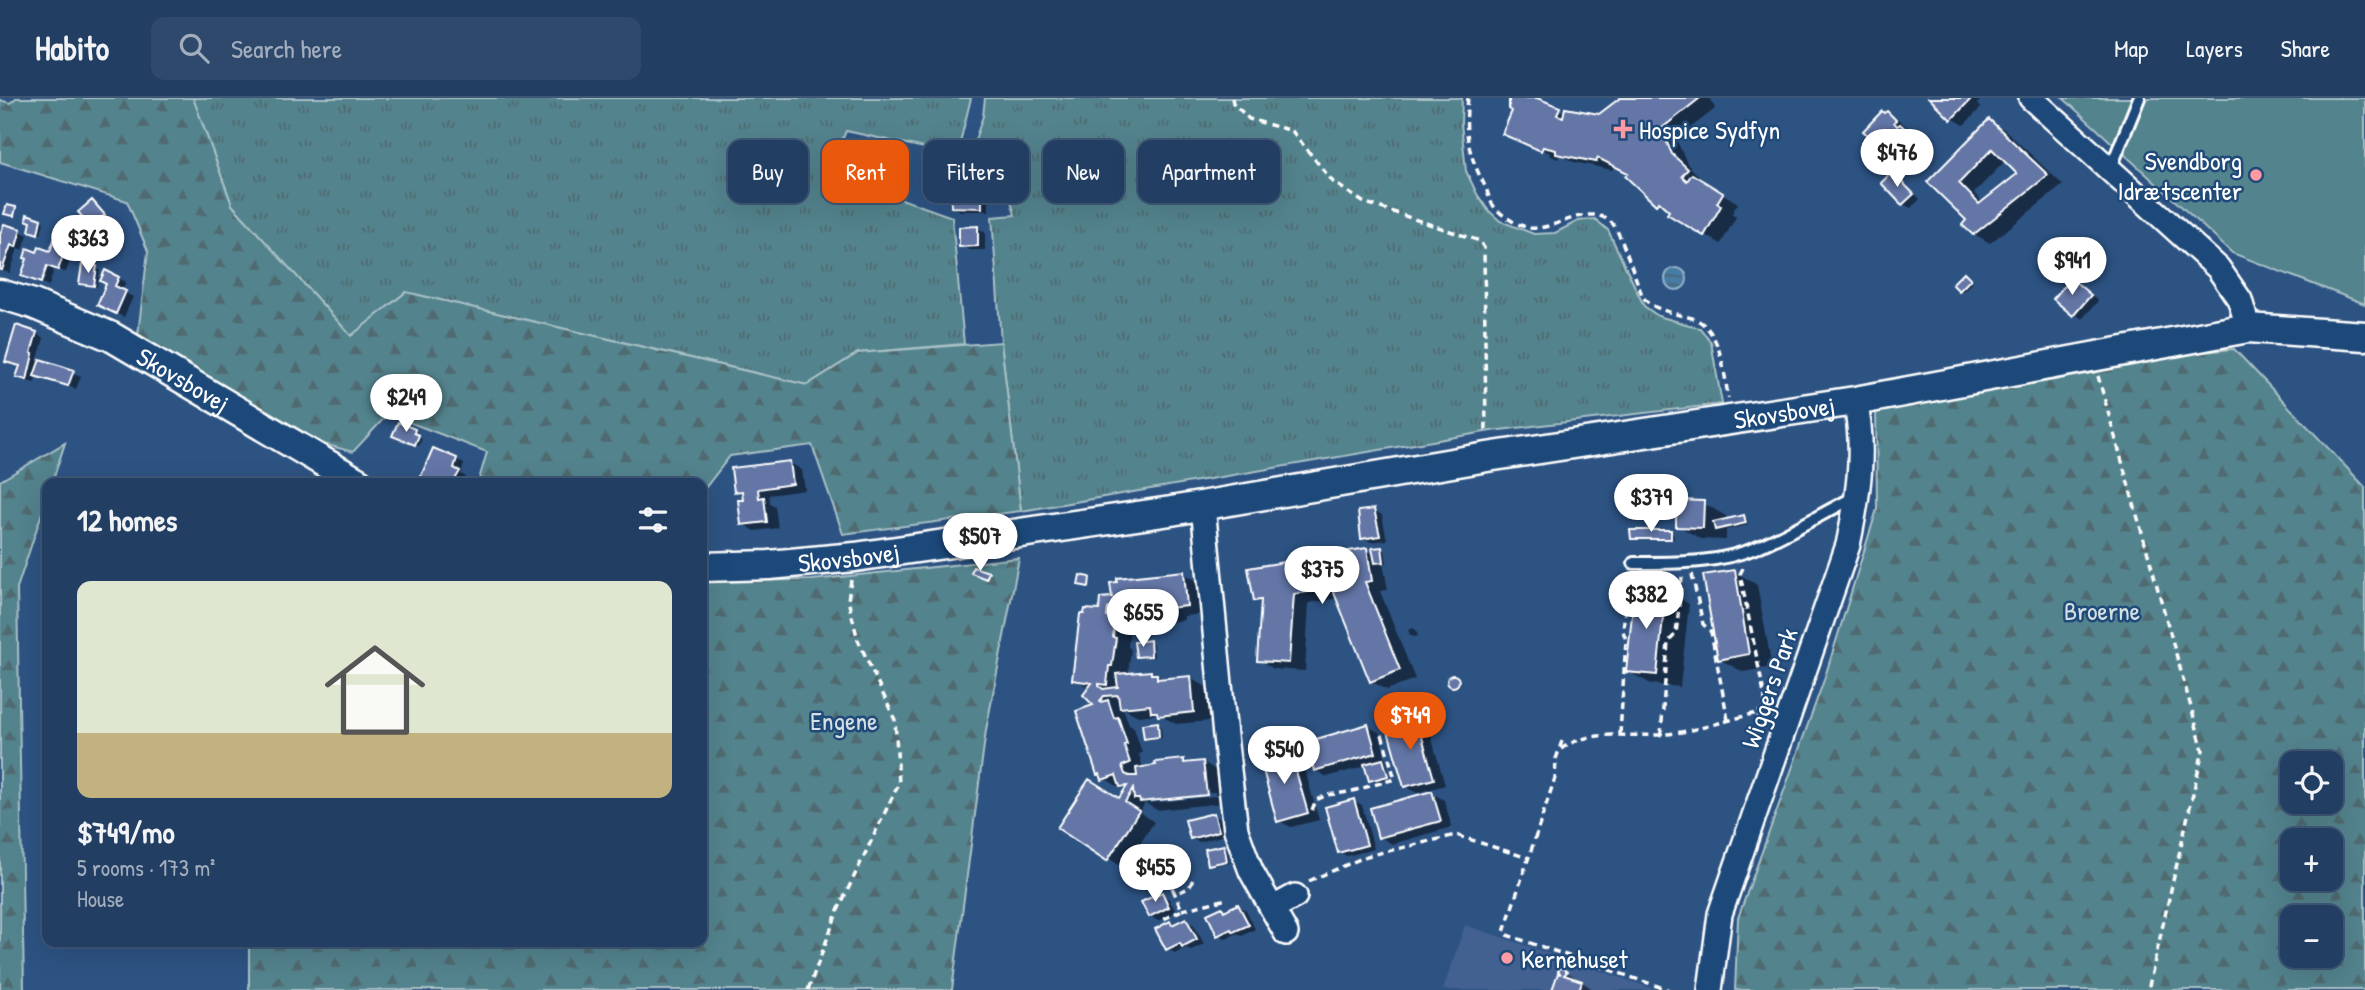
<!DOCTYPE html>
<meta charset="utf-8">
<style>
:root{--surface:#223e62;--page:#2e496b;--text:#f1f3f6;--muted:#a2aebe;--line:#3f5777;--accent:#ea580c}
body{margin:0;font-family:"Patrick Hand",sans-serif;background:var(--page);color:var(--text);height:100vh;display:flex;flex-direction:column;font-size:26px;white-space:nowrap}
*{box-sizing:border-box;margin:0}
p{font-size:23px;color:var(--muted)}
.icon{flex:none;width:38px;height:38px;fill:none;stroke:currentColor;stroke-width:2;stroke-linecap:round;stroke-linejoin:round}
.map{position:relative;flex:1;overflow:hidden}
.details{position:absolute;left:42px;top:380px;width:665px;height:469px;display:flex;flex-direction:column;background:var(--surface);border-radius:14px;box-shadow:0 7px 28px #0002,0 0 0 2px var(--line)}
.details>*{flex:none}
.guide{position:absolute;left:728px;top:42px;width:665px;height:63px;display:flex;gap:14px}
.buttons{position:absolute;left:2280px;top:653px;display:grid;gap:14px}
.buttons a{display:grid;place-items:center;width:63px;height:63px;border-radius:14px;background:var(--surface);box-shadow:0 7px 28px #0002,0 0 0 2px var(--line);font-size:35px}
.price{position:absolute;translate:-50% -60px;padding:0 16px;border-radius:24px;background:#fff;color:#222;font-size:23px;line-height:46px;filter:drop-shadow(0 2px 4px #0008)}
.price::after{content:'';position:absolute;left:50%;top:42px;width:21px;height:16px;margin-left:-10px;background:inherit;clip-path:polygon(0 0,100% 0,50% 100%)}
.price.selected{background:var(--accent);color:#fff}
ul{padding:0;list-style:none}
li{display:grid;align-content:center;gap:14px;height:371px;padding:0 35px}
li span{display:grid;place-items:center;height:217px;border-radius:14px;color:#555}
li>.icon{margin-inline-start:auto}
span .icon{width:126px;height:126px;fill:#fffc;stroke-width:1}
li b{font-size:30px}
h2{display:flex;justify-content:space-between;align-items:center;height:84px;padding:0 35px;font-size:30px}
.chip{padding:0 24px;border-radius:14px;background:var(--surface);box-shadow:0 7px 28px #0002,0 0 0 2px var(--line);font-size:24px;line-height:63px}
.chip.selected{background:var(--accent);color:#fff}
header{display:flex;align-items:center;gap:42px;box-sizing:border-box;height:98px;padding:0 35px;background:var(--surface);border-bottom:2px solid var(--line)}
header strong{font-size:33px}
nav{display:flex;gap:38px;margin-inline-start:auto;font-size:24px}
.search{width:490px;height:63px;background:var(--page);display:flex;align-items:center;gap:18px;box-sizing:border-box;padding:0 24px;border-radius:14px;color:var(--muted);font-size:26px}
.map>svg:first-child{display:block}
.built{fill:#426190}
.grass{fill:url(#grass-tufts);stroke:#a9c1c6;stroke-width:2}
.forest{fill:url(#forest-firs);stroke:#a9c1c6;stroke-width:2;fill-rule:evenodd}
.pitch{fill:#53838d;stroke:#a9c1c6;stroke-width:2}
.water{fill:url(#water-rules);stroke:#91b0c8;stroke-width:2}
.shadow{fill:#0007;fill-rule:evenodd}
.building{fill:#6476a6;stroke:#fff;stroke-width:2;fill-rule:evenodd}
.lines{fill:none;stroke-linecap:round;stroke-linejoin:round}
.service-casing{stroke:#fff;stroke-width:16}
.minor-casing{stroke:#fff;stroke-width:28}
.tertiary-casing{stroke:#fff;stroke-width:33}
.path{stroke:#fff;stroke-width:3.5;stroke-dasharray:7 5;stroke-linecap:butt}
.service{stroke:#1f4a7a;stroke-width:10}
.minor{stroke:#1f4a7a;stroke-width:23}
.tertiary{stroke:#1f4a7a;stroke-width:28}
.poi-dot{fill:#ff9aa2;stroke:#1f4a7a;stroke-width:2.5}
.labels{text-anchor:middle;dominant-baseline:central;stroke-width:5;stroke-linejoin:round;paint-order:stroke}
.poi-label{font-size:26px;fill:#fff;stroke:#1f4a7a;text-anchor:start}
.street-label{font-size:26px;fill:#fff;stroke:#1f4a7a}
.park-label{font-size:26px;fill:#d4e0e2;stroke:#1f4a7a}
</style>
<header>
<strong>Habito</strong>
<div class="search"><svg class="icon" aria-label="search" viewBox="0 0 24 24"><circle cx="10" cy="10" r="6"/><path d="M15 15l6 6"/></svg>Search here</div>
<nav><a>Map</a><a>Layers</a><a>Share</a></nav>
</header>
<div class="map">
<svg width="2365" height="892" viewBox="0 0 2365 892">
<defs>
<pattern id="grass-tufts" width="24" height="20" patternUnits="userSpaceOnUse" patternTransform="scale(1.75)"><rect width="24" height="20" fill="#53838d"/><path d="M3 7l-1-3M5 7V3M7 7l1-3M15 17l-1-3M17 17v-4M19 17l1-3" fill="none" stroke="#506a70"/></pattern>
<pattern id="forest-firs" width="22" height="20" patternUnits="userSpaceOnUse" patternTransform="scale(1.75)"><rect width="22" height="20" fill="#53838d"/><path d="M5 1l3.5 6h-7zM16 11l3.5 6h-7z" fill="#506a70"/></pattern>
<pattern id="water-rules" width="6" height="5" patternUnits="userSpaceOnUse" patternTransform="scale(1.75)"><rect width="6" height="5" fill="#477ca4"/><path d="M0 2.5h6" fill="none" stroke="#4a6478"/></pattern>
</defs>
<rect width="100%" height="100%" fill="#2d5383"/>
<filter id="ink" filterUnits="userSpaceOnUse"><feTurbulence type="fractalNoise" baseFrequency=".0143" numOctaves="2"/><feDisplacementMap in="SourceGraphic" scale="14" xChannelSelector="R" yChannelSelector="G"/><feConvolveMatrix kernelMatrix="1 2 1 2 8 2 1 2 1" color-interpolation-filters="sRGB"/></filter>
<g filter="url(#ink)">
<!-- built -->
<path class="built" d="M1465 827 1657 892H1443Z"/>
<!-- grass -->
<path class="grass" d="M193 0H971L957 57 846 33 828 75 952 119 964 246 858 255 807 287 406 194 351 238 232 107Z
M985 0H1462L1461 25 1466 73 1477 96 1488 112 1500 123 1534 136 1555 135 1578 123 1595 121 1608 132 1644 208 1658 218 1700 230 1711 244 1722 306 1491 333 1021 413 1001 244 992 119 1015 117 1005 82 970 57 983 18Z"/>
<!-- forest -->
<path class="forest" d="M16 0H193L232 107 351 238 406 194 807 287 858 255 1001 244 1021 413 843 436 812 347 730 358 702 394V385H478L487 354 388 316 353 354 316 344 138 236 148 153 127 103 0 64V2L10 5Z
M2234 251 2365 389V892H1735L1738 820 1824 582 1877 411 1876 307 2089 265ZM2292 665H2331V704H2292ZM2292 742H2331V780H2292ZM2292 819H2331V858H2292Z
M65 345 52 385H47V400L17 490 24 892H0V383Z
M1019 460 986 632 952 892H249V844H702V483L812 482Z"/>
<!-- pitch -->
<path class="pitch" d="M2063 0H2365V206L2232 155Z"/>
<!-- water -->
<path class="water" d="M1665 181a11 11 0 1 1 22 0a11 11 0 1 1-22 0Z"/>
<!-- shadow -->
<path class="shadow" d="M1510 0H1533L1566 15 1600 18 1623 0H1710L1715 11 1676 41 1688 67 1703 82 1702 83 1738 105 1732 115 1736 119 1721 146 1670 116 1671 113 1657 105 1630 76 1614 68 1612 72 1574 64 1560 57 1558 61 1549 57 1550 55 1519 41V44L1504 35 1514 12Z
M1931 0H1977L1980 3 1977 6 1981 10 1964 27 1952 20Z
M1887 15 1899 22 1907 29 1906 31 1920 42 1918 43 1933 55 1930 58 1933 60 1916 77 1904 70Z
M1989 23 2005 32 2063 87 1990 145 1974 136 1964 127 1969 122 1929 84ZM2006 62 2020 76 1983 105 1974 95Z
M1892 76 1900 81 1920 101 1911 110 1903 106Z
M982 84 989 88V113H960L952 108Z
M95 106 107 119 95 129 92 127Z
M41 122 44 124 41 136 34 134Z
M977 130 985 134V152H969L961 148Z
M20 133 28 137 23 152 18 150 10 175 0 172V137Z
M66 148 73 153 66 174 54 171 49 188 23 177 29 161 38 156 51 155Z
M83 168 100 172 97 189 84 187Z
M1968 178 1973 183 1963 193 1960 191Z
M118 180 126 184 122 193 133 199 124 219 106 211 108 185Z
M2072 182 2098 203 2082 221 2056 201Z
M36 235 44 240 38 261 81 278 76 291 36 277 35 285 26 283 19 278 21 270 7 264Z
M415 333 418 334 416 338 422 341 419 348 397 339Z
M456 361 464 366 461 376 466 379 463 385H420Z
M790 365 802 372 805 392 769 397 770 405 775 408 778 430 755 433 743 426 744 397 736 392Z
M1703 405 1726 418V423L1744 419 1747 421 1748 427 1726 432V442L1701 441 1678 428Z
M1374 413 1382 417 1387 442 1371 444 1363 440Z
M1670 434 1673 436 1674 441 1636 442 1632 440Z
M1381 450 1385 452 1387 465H1383L1388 492 1380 493 1415 581 1387 592 1371 583 1338 500 1309 505 1305 573 1274 571 1258 562 1262 506 1255 502 1366 452 1375 457Z
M1734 473 1757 487 1772 569 1743 574 1719 561Z
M1183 475 1199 484 1203 516 1184 518V522L1158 525 1152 522 1138 523 1127 516 1124 520 1123 527 1130 531 1128 549 1131 551 1128 577 1151 574 1165 582 1190 579 1206 589 1210 623 1176 626 1158 616 1138 618 1123 610 1129 627 1134 630 1142 655 1139 656 1143 671 1184 663 1189 666 1203 664 1219 674 1222 705 1157 712 1145 705 1140 714 1154 724 1124 770 1060 730 1120 702 1127 691 1120 690 1098 676 1096 608 1090 590 1074 581 1100 514 1114 500ZM1215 694 1216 698 1149 705V702Z
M1666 493 1689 506 1680 589 1651 586 1627 573Z
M1413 530 1416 532 1418 538 1414 539 1410 537 1408 532Z
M1149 544 1153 546 1154 559 1140 560 1137 558Z
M1449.5 584a5.5 5.5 0 1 1 11 0a5.5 5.5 0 1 1-11 0Z
M1416 620 1428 627 1445 687 1417 695 1405 688Z
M1157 626 1161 628 1162 640 1148 642 1145 640Z
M1368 628 1380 635 1390 680 1374 684 1370 682 1366 668 1327 679 1315 672Z
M1290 654 1302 661 1319 722 1291 729 1279 723Z
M1432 695 1444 702 1452 729 1392 746 1380 739Z
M1354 703 1362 707 1374 751 1347 758 1339 754Z
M1213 717 1221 721 1225 737 1199 744 1191 740Z
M1223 749 1227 751 1230 764 1213 768 1210 766Z
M1152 766 1160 771 1166 784 1148 793 1141 789Z
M1162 796 1169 801 1176 814 1158 823 1150 818Z
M1238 808 1246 812 1255 831 1242 838 1237 835 1226 841 1219 836 1222 810 1226 813Z
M1186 822 1194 827 1204 846 1191 852 1186 850 1175 855 1167 851 1170 825 1175 828Z
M1562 871 1578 881 1594 892H1554L1568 880 1560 873Z"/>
<!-- building -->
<path class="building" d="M1509 0H1537L1560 9 1557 17 1563 19 1565 10 1599 16 1620 0H1700L1661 31 1672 56 1688 71 1682 78 1687 83 1692 76 1723 95 1717 105 1721 108 1704 138 1667 116 1669 113 1659 104 1656 107 1625 78 1628 75 1598 60 1596 64 1556 56V52L1543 49 1541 53 1502 36 1512 13 1509 11Z
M1929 0H1968L1970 2 1951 22Z
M1882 13 1884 15 1887 13 1896 22 1894 24 1897 28 1900 26 1909 34 1907 37 1911 41 1913 38 1922 47 1920 50 1922 52 1903 71 1863 33Z
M1989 21 2048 77 1973 137 1962 127 1966 122 1927 84ZM1992 51 2017 76 1979 106 1959 85Z
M1892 74 1914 96 1902 107 1881 85Z
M951 81 982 82V110L951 109Z
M92 102 105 117 91 129 78 114Z
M7 107 16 109 14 118 4 116Z
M27 116 41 121 38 136 29 133 31 124 26 122Z
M4 126 21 131 16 149 11 147 2 172H0V136Z
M978 128V148L959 149V129Z
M54 142 67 147 58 172 47 168 41 185 21 178 27 161 24 160 27 150 37 154 39 149 50 153Z
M82 166 97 168 94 188 79 186Z
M105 172 119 179 115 188 126 193 116 216 97 207 106 186 100 183Z
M1964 174 1971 181 1959 193 1952 186Z
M2071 180 2091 197 2073 218 2053 201Z
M16 227 37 234 31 255 33 256 27 282 16 279 20 268 5 264Z
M40 261 74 272 68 288 34 278Z
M398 324 415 331 414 335 419 337 415 347 392 338Z
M433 350 457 360 454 370 460 373 453 385H418Z
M790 363 793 386 758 391 759 400 764 399 767 424 741 427 738 402H743L742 393 734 394 731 370Z
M1676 402 1704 403 1703 430 1676 429Z
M1374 411 1380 438 1361 441 1358 413Z
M1744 417 1746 425 1715 432 1713 424Z
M1630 432H1671V441H1631Z
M1382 449 1384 464 1375 465 1372 450Z
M1367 450 1372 483 1365 484 1400 572 1370 584 1332 490 1294 496 1289 565 1257 563 1261 502 1254 503 1248 470Z
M973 469 989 474 986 481 971 475Z
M1735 472 1749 556 1718 562 1703 477Z
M1184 473 1187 508 1168 510 1169 514 1140 517V513L1121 515 1120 507 1111 508 1108 511 1107 519 1115 520 1113 539 1116 540 1112 568H1109L1107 587 1099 586V588L1103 591 1118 589 1116 576 1151 573V576H1157V581L1191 578 1194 614 1158 618 1157 614H1151L1150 607 1120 610 1118 597 1104 598 1100 603 1101 604 1108 602 1114 620 1118 619 1127 646 1124 647 1130 665 1122 668 1125 676 1129 678H1137L1136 670 1156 667 1155 664 1184 661V665L1203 663 1207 697 1140 704 1139 701H1134L1133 691 1125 704 1139 713 1107 763 1057 730 1089 681 1119 700 1127 688 1120 689 1116 677 1102 682 1100 676 1097 677 1076 613 1093 607 1083 597 1092 585 1072 582 1080 516H1084L1085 511 1099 512 1100 500 1112 499 1110 485 1117 484V480Z
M1080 477 1090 479 1089 489 1078 487Z
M1635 488 1666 491 1657 577 1626 574Z
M1150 542 1151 558 1136 559 1134 544Z
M1447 583a6 6 0 1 1 12 0a6 6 0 1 1-12 0Z
M1416 618 1434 681 1404 689 1386 626Z
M1158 624 1159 639 1144 641 1142 626Z
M1368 626 1376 655 1314 673 1306 644Z
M1290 652 1308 715 1277 724 1260 661Z
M1383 661 1388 678 1369 683 1364 666Z
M1432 693 1441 723 1378 740 1370 710Z
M1354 701 1367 747 1338 755 1325 709Z
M1214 715 1219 733 1190 741 1185 722Z
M1224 747 1227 763 1208 767 1205 751Z
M1152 764 1160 780 1139 790 1132 774Z
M1162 794 1169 809 1149 819 1141 804Z
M1238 806 1249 827 1233 834 1231 831 1217 838 1207 816 1222 809 1224 813Z
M1186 820 1197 841 1182 849 1180 845 1166 852 1155 831 1170 823 1172 827Z
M1561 869 1567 874 1564 877 1582 883 1579 892H1552L1558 875 1561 876 1558 873Z"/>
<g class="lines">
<!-- service casing -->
<g class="service-casing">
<path id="service" d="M2106 70 2114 62 2139 0
M1634 465C1676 465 1719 466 1758 449 1792 434 1823 415 1855 399"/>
</g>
<!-- minor casing -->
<g class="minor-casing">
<path id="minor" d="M2031 0 2218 170 2240 202 2248 230
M1203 408 1225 638 1236 732 1251 773 1286 835
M1273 810 1295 798
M1710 892 1720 816 1848 447C1858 399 1866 351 1855 303"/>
</g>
<!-- tertiary casing -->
<g class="tertiary-casing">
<g id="tertiary">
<path id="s1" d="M0 196 33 206 112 239 359 385"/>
<path id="s2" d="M702 469 769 467 855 459 1171 413 1487 359 1855 303 2248 230 2365 238"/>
</g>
</g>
<!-- path -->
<path class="path" d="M1232 0 1233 5 1249 21 1292 33 1333 84 1363 104 1480 143 1484 150 1486 336
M1468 0C1464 37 1468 56 1485 88 1488 94 1489 102 1493 107 1500 117 1518 128 1530 130 1556 133 1588 103 1612 125 1620 132 1637 186 1643 199 1651 210 1663 212 1676 216 1682 218 1691 219 1697 222 1721 234 1725 277 1728 300
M2098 278 2203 652 2148 892
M1743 470 1740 476 1765 601 1764 611 1757 615
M1692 476 1703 526 1711 534 1728 622
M1620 636 1626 542 1623 533 1628 478
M1661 637 1668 544 1676 536 1682 479
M1562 643 1556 661 1555 680 1504 834 1507 837 1669 892
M1561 651C1593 629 1630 641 1667 636 1697 633 1727 622 1757 615L1762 627 1765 630
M1312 712 1316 702 1327 697 1349 694 1395 681 1381 633
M1162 768 1175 796 1189 790 1193 781
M1309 783 1367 758 1456 737 1528 760
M1182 812 1227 801
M1164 821 1182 812 1175 796
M808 892 838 812 899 685 895 622 858 542 848 502 851 482"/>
<!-- service -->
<use href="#service" class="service"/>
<!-- minor -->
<use href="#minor" class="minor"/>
<!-- tertiary -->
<use href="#tertiary" class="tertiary"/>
</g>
</g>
<!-- markers -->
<g class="poi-dot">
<path d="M1619.5 20.5h7v7h7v7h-7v7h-7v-7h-7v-7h7z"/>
<circle cx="2256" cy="77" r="7"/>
<circle cx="1507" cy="860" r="7"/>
</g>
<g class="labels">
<!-- poi labels -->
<g class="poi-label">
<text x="1639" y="31">Hospice Sydfyn</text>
<text x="2242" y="62" text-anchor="end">Svendborg<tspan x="2242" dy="30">Idrætscenter</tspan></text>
<text x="1521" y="860">Kernehuset</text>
</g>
<!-- street labels -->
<g class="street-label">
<text stroke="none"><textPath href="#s1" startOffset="203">Skovsbovej</textPath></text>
<text stroke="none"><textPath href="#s2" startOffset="1094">Skovsbovej</textPath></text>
<text stroke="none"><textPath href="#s2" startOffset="147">Skovsbovej</textPath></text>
<text transform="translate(1769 590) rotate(-71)">Wiggers Park</text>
</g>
<!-- park labels -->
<g class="park-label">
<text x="2102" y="512">Broerne</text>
<text x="844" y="622">Engene</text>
</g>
</g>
</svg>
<div class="buttons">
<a><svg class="icon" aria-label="locate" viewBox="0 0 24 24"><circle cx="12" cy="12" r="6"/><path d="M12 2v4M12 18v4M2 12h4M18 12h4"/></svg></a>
<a>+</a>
<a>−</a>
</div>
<b class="price" style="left:1897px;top:91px">$476</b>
<b class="price" style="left:88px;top:177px">$363</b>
<b class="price" style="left:2072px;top:199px">$941</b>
<b class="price" style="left:406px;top:336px">$249</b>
<b class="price" style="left:1651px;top:436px">$379</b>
<b class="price" style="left:980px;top:475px">$507</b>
<b class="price" style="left:1322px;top:508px">$375</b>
<b class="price" style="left:1646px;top:533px">$382</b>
<b class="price" style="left:1143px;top:551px">$655</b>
<b class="price selected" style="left:1410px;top:654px">$749</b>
<b class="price" style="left:1284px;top:688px">$540</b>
<b class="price" style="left:1155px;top:806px">$455</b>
<div class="guide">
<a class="chip">Buy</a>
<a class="chip selected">Rent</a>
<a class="chip">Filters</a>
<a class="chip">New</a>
<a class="chip">Apartment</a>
</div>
<section class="details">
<h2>12 homes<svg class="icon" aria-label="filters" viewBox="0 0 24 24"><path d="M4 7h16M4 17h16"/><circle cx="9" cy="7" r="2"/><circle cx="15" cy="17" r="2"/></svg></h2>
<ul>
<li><span style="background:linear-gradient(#dfe7d0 70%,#c2b280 0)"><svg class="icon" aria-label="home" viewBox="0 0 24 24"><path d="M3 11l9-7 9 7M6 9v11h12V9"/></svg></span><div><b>$749/mo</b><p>5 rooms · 173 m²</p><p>House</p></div></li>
</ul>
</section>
</div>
